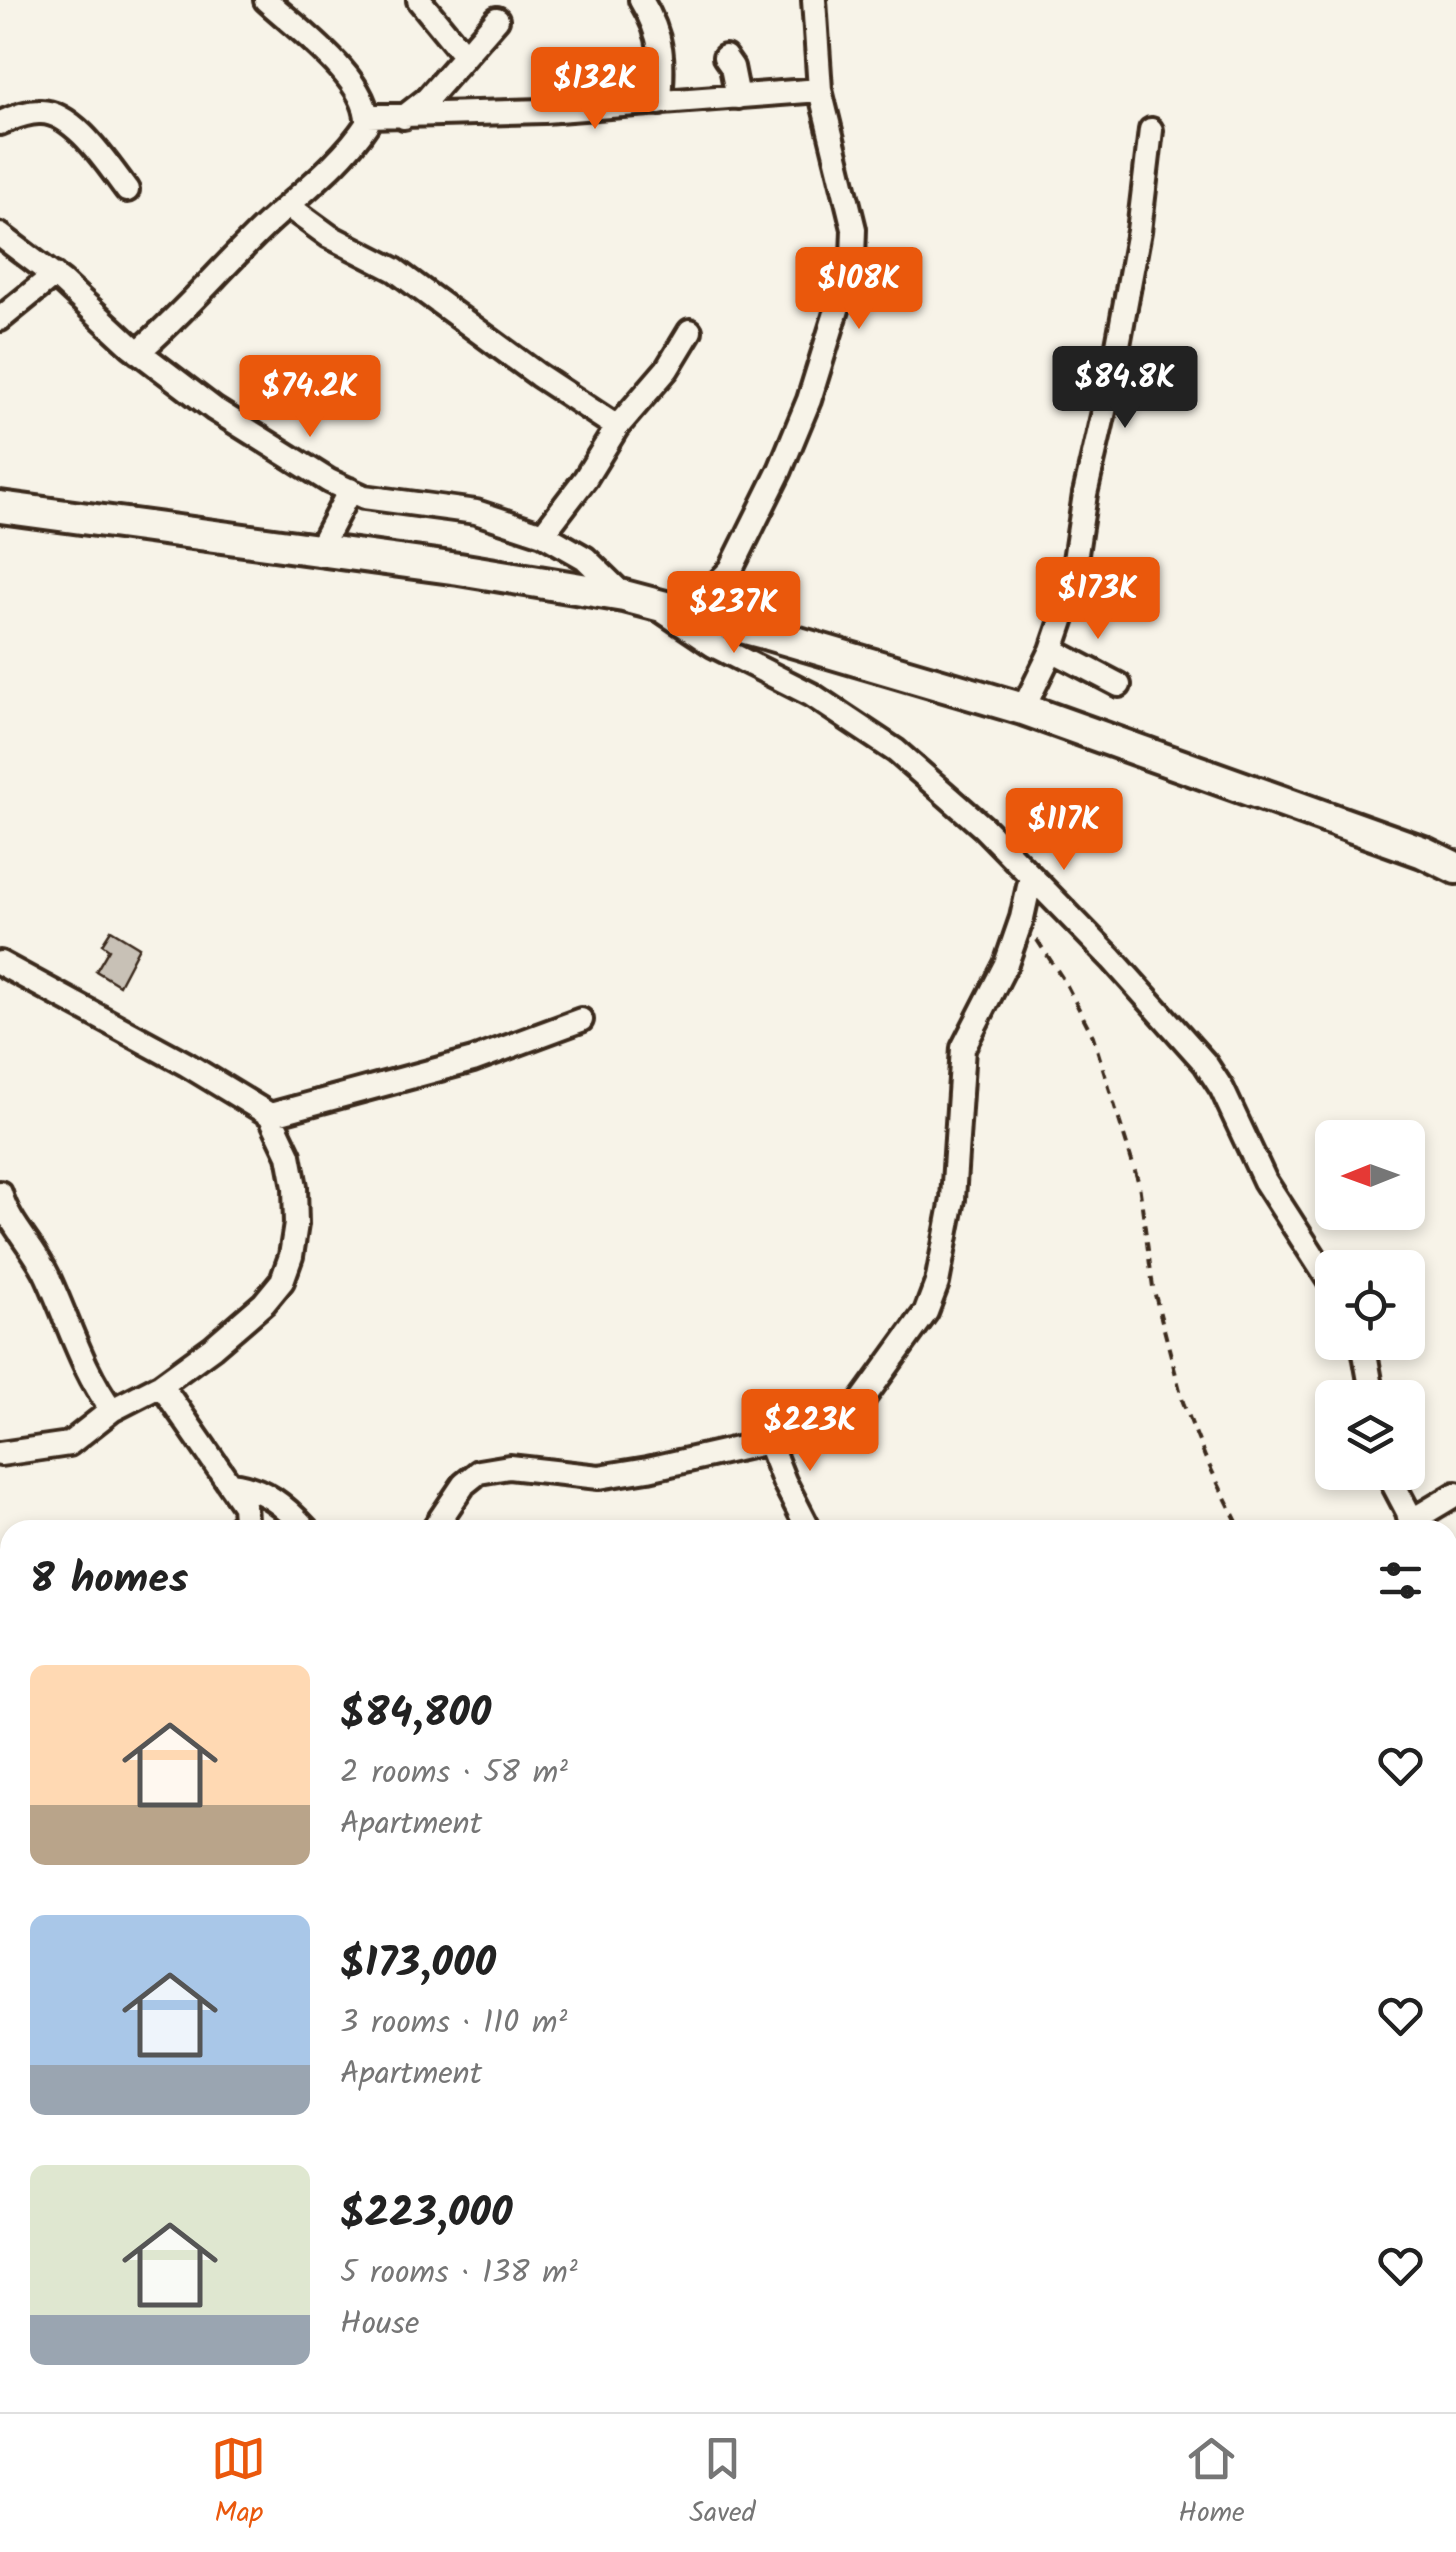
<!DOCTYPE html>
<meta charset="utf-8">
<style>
:root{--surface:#fff;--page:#f2f2f2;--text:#222;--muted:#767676;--line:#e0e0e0;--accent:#ea580c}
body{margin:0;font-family:Kalam,sans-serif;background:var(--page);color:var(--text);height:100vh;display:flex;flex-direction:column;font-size:38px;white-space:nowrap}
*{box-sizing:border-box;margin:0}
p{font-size:32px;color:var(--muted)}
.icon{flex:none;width:55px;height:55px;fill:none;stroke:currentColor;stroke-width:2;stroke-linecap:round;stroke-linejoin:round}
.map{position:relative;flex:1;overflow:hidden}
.details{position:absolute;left:0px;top:1520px;width:1458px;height:892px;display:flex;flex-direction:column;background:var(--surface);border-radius:30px 30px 0 0;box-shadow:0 5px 15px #0003}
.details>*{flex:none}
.needle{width:65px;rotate:269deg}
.buttons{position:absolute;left:1315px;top:1120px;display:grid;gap:20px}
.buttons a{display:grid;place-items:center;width:110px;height:110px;border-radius:15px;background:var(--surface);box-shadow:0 5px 15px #0003;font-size:50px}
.price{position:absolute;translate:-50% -85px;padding:0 22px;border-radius:10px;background:var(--accent);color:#fff;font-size:32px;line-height:65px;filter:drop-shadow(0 2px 5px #0008)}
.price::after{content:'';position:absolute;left:50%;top:60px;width:30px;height:22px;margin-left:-15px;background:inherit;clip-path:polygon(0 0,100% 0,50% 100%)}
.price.active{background:#222;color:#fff}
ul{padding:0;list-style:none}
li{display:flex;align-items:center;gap:30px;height:250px;padding:0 30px}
li span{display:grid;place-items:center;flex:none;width:280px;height:200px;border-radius:15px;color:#555}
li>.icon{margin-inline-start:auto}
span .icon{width:120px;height:120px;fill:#fffc;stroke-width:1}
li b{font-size:42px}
h2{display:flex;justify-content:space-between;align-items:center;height:120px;padding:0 30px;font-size:42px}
.tab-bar{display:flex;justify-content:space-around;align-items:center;height:140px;border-top:2px solid var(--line);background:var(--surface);font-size:28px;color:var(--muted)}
.tab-bar a{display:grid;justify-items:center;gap:5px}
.tab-bar .active{color:var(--accent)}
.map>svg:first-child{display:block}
.building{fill:#c8c1b6;stroke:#3b2a1e;stroke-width:2.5}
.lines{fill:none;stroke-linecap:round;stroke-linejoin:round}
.street-casing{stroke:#3b2a1e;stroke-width:30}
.secondary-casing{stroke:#3b2a1e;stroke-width:38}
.path{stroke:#3b2a1e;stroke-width:4;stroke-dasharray:10 8;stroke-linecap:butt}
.street{stroke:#f7f3e8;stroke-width:22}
.secondary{stroke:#f7f3e8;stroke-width:30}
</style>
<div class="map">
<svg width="1456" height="2412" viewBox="0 0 1456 2412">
<rect width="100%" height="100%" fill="#f7f3e8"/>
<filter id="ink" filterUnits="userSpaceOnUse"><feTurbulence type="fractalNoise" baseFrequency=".01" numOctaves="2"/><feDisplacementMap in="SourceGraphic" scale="20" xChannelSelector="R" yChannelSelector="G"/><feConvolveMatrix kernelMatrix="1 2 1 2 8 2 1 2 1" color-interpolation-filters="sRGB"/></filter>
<g filter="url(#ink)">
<!-- building -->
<path class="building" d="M111 930 139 947 119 985 96 971 109 949 102 944Z"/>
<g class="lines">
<!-- street casing -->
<g class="street-casing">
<path id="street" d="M419 0 464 55
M641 0C664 38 663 59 660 103
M725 57 732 67 738 97
M368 116 544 111 820 90
M404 117 427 99 497 19
M0 123C13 118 25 112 39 112 73 110 108 165 127 190
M288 206 329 236 395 270 538 375 617 427
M0 235 62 282 131 346 214 409 329 481 364 497 476 512 543 534 585 558 624 596
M0 319 54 275
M138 352C183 314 221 268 264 227 299 194 340 165 367 124 370 80 296 28 266 0
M543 534 585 479 617 427 667 369 690 331
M319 549 350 490
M664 612 713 645 812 695 896 751 984 828 1112 959 1205 1063 1222 1089 1265 1181 1332 1285
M689 613 731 569 780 470 809 400 853 258 854 229 820 90 814 0
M1052 650 1119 685
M1023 709 1052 650 1069 600 1085 494 1113 372 1139 231 1151 130
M0 963 186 1064 270 1115 289 1155 295 1187 296 1224 291 1256 282 1281 264 1303 213 1347 161 1385 112 1410 69 1444 0 1454
M270 1115 473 1060 581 1020
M0 1193C9 1225 33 1245 47 1275 68 1320 82 1370 112 1410
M1363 1342 1373 1398
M161 1385 244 1505 245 1520 234 1530
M769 1443 784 1481 809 1530
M1387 1472 1408 1512 1412 1530
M230 1484C263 1487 285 1506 307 1530
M1411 1521 1456 1494
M433 1530 464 1484 479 1472 509 1467 599 1477 648 1469 790 1437 835 1422 858 1406 926 1312 937 1283 953 1199 963 1048 1006 964 1022 918 1031 877
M0 1652 10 1648
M1448 2004 1456 2055
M1448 2140 1456 2100
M853 2412 858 2402
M1360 2412 1362 2402"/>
</g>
<!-- secondary casing -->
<g class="secondary-casing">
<path id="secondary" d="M0 507 459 569 624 596 768 634 1023 709 1423 852 1456 868"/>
</g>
<!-- path -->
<path class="path" d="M1037 940 1065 982 1093 1036 1139 1184 1153 1287 1183 1402 1205 1457 1241 1530"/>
<!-- street -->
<use href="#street" class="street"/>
<!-- secondary -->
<use href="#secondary" class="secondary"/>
</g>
</g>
</svg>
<div class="buttons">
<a><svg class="needle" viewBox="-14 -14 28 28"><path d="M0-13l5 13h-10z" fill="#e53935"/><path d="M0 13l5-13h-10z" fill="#767676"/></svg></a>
<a><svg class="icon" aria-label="locate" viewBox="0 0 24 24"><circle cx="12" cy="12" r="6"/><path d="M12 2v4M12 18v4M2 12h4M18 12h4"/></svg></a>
<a><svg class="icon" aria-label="layers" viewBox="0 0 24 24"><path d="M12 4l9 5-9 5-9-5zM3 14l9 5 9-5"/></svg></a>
</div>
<b class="price" style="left:595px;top:132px">$132K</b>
<b class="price" style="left:859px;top:332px">$108K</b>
<b class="price active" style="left:1125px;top:431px">$84.8K</b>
<b class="price" style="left:310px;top:440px">$74.2K</b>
<b class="price" style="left:1098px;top:642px">$173K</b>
<b class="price" style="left:734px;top:656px">$237K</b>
<b class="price" style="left:1064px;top:873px">$117K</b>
<b class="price" style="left:810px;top:1474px">$223K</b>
<section class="details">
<h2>8 homes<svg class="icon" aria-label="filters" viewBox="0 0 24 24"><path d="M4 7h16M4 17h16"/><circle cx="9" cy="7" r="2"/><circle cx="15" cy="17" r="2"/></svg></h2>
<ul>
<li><span style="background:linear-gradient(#ffd9b3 70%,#b9a48a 0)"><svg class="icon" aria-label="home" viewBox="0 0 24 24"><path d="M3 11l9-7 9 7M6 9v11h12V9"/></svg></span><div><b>$84,800</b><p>2 rooms · 58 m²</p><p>Apartment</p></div><svg class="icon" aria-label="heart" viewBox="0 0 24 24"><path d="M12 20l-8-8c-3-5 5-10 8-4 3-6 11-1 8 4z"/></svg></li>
<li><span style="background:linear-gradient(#a9c7e8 75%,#9aa5b1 0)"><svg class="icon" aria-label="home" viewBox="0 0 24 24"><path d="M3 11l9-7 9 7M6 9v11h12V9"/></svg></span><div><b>$173,000</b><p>3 rooms · 110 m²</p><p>Apartment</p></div><svg class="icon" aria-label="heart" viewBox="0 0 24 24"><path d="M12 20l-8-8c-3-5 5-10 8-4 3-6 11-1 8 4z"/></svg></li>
<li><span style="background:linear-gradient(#dfe7d0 75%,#9aa5b1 0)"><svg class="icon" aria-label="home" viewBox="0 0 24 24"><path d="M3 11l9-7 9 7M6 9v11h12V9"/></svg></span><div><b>$223,000</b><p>5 rooms · 138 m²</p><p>House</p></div><svg class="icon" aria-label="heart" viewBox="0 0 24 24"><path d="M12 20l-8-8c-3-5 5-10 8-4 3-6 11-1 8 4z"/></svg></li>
</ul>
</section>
</div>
<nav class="tab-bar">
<a class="active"><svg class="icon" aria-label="map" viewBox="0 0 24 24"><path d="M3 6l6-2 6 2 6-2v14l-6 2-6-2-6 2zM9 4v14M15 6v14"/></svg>Map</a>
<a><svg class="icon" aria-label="saved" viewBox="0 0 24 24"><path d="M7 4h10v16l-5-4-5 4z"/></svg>Saved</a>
<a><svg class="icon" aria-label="home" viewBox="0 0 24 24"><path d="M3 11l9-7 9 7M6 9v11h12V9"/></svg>Home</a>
</nav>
